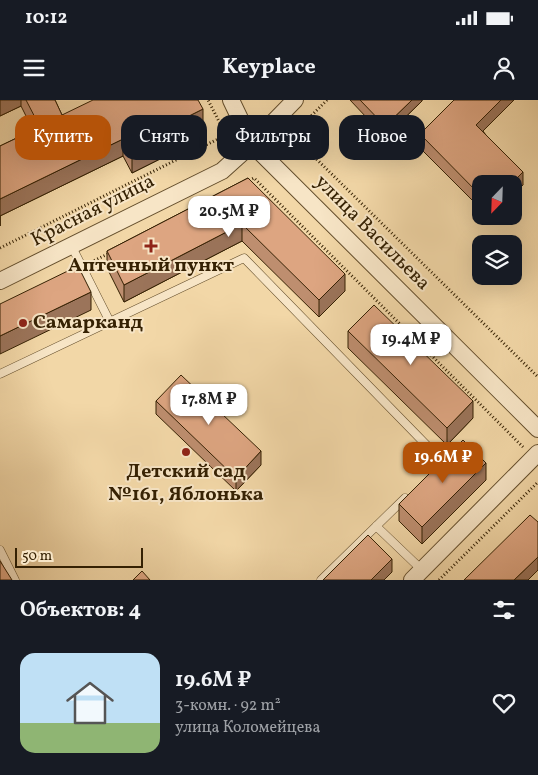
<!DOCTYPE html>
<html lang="ru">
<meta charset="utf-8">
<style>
:root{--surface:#171b24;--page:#242831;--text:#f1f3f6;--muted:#9ea1a6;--line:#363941;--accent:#b45309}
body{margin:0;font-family:Vollkorn,serif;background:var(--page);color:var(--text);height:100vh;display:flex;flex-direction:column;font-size:19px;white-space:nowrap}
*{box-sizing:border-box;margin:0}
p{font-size:16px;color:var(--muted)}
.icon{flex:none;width:28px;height:28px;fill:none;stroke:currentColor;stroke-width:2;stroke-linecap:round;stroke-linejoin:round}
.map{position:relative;height:480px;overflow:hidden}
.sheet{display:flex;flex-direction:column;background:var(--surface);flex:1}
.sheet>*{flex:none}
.guide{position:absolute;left:15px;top:15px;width:509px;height:45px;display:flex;gap:10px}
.needle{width:32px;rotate:203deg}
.buttons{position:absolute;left:472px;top:75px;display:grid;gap:10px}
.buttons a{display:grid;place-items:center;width:50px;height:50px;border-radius:10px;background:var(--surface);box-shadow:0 5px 20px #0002;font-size:25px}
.scale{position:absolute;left:15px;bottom:12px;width:128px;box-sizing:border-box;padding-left:5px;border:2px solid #352103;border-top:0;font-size:14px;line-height:18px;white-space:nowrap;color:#352103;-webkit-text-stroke:4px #f7e5c6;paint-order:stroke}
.price{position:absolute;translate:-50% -42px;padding:0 11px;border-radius:10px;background:#fff;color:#222;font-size:16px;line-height:32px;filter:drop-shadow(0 1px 2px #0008)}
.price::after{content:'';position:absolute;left:50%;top:30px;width:15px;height:11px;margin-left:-8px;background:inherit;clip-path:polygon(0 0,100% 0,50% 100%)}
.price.selected{background:var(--accent);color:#fff}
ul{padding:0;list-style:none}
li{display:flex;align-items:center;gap:15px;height:125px;padding:0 20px}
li+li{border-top:1px solid var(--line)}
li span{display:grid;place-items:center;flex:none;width:140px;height:100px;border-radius:15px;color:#555}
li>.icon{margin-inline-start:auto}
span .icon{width:60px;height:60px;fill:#fffc;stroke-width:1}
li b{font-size:21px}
h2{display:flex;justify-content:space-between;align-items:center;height:60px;padding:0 20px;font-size:21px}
.chip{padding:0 18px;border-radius:15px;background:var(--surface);box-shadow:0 5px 20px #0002;font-size:18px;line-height:45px}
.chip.selected{background:var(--accent);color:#fff}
.status{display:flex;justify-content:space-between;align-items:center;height:35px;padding:0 25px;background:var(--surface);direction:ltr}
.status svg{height:14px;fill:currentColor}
header{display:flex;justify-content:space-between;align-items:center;height:65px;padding:0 20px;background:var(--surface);font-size:22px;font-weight:700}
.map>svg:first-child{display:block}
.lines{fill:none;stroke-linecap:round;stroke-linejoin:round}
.lane-casing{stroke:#644e2c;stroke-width:9}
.street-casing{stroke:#644e2c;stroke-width:18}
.path{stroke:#352103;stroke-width:3;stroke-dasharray:1 2.5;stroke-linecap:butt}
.lane{stroke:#f7e5c6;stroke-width:8}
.street{stroke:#f7e5c6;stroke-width:16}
.wall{fill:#be8e6f;stroke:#352103}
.shaded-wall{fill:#9b745a;stroke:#352103}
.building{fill:#dda581;stroke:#352103}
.poi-dot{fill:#8f2418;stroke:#f7e5c6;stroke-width:2}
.labels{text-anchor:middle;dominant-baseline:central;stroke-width:4;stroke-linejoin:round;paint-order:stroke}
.street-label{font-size:20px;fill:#352103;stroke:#f7e5c6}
.poi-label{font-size:20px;font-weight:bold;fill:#352103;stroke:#f7e5c6}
</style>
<div class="status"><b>10:12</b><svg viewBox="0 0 49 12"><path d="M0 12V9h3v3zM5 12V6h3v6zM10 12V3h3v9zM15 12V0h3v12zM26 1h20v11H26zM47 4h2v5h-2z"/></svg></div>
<header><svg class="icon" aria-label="menu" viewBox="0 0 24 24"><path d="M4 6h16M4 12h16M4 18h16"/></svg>Keyplace<svg class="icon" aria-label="person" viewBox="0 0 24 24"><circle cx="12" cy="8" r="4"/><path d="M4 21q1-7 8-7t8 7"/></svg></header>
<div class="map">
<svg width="538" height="480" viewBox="0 0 538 480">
<rect width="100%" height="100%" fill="#f2d7a7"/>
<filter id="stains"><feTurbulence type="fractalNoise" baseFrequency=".004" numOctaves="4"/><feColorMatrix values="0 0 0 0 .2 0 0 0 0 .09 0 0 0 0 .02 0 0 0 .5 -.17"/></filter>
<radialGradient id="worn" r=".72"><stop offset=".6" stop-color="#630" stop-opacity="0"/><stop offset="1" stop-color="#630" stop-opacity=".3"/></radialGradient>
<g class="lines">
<!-- lane casing -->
<g class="lane-casing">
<path id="lane" d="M71 145 110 222
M0 274 244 158 442 361 436 367
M376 426 422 470
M0 450 15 480
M321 480 405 398"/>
</g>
<!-- street casing -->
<g class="street-casing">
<path id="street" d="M231 0 252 44 538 329
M0 181 222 71 252 44 295 0
M412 480 538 353"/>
</g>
<!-- path -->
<path class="path" d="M327 0 292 35 538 277
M246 82 254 78 523 347
M0 148 226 35 208 0
M91 162 110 153
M439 480 538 382"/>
<!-- lane -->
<use href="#lane" class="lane"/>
<!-- street -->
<use href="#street" class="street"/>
</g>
<!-- wall -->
<path class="wall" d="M0 0H55L62 15 203 27 186 35V46L132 73 123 56 0 116V126V46L33 30 21 6 0 16Z
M350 0H422V1L385 37Z
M483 31 523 85 514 94V84H481V109L420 48V34Z
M248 78 345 191 319 217 242 141 124 202 107 168V151Z
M348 231 473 318 447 345 348 248Z
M156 301 261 365 236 391 156 314Z
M486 380 422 444 399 421V404Z"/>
<!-- shaded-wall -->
<path class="shaded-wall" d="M0 0H21V6L0 16Z
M412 0H422V1L385 37V26Z
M501 0H514L476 38V25Z
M203 9V27L186 35V46L132 73V55L181 20Z
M123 39V56L0 116V126V99Z
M523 72V85L514 94V84H511Z
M242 124V141L124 202V185Z
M345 174V191L319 217V200Z
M91 192V210L0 254V236Z
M473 301V318L447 345V328Z
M261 351V365L236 391V378Z
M486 363V380L422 444V427Z
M538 457V470L528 480H514Z
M392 459V472L384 480H371Z"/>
<!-- building -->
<path class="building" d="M26 0H55L62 15 93 0H198L203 9 181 20 186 29 132 55 123 39 0 99V46L40 27Z
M360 0H412L385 26Z
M454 0H501L476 25 523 72 511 84H481V96L420 34Z
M248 78 345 174 319 200 242 124 124 185 107 151Z
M78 166 91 192 0 236V204Z
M374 205 473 301 447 328 348 231Z
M181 275 261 351 236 378 156 301Z
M463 340 486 363 422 427 399 404Z
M530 415 538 422V457L514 480H464Z
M368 435 392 459 371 480H323Z
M0 461 12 480H0Z
M142 471 150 480H133Z"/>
<!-- markers -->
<g class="poi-dot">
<path d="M148.5 138.5h5v5h5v5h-5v5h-5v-5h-5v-5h5z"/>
<circle cx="23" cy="223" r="5"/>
<circle cx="186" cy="352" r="5"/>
</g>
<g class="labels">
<!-- street labels -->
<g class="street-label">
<text transform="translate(93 111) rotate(-27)">Красная улица</text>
<text transform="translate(372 133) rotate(45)">улица Васильева</text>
</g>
<!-- poi labels -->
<g class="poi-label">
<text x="151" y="166">Аптечный пункт</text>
<text x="33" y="223" text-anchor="start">Самарканд</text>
<text x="186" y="372">Детский сад<tspan x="186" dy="23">№161, Яблонька</tspan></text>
</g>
</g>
<rect width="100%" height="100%" filter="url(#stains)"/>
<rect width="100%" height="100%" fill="url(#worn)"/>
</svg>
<div class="buttons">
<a><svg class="needle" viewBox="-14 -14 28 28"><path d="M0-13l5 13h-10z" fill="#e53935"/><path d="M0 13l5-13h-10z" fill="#9ea1a6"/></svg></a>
<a><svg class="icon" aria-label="layers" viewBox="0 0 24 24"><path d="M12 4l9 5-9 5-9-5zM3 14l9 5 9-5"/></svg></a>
</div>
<div class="scale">50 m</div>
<b class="price" style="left:229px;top:138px">20.5M ₽</b>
<b class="price" style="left:411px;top:266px">19.4M ₽</b>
<b class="price" style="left:209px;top:326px">17.8M ₽</b>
<b class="price selected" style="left:443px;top:384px">19.6M ₽</b>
<div class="guide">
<a class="chip selected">Купить</a>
<a class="chip">Снять</a>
<a class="chip">Фильтры</a>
<a class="chip">Новое</a>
</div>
</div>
<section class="sheet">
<h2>Объектов: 4<svg class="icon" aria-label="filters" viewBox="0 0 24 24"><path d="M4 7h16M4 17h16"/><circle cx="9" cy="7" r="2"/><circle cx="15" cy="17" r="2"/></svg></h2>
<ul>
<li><span style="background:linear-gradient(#bfe0f5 70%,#8fb573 0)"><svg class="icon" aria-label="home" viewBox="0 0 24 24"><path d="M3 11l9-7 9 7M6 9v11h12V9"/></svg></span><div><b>19.6M ₽</b><p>3-комн. · 92 m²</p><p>улица Коломейцева</p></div><svg class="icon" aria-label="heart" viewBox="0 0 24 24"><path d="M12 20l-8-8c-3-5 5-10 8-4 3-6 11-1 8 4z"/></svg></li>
</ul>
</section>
